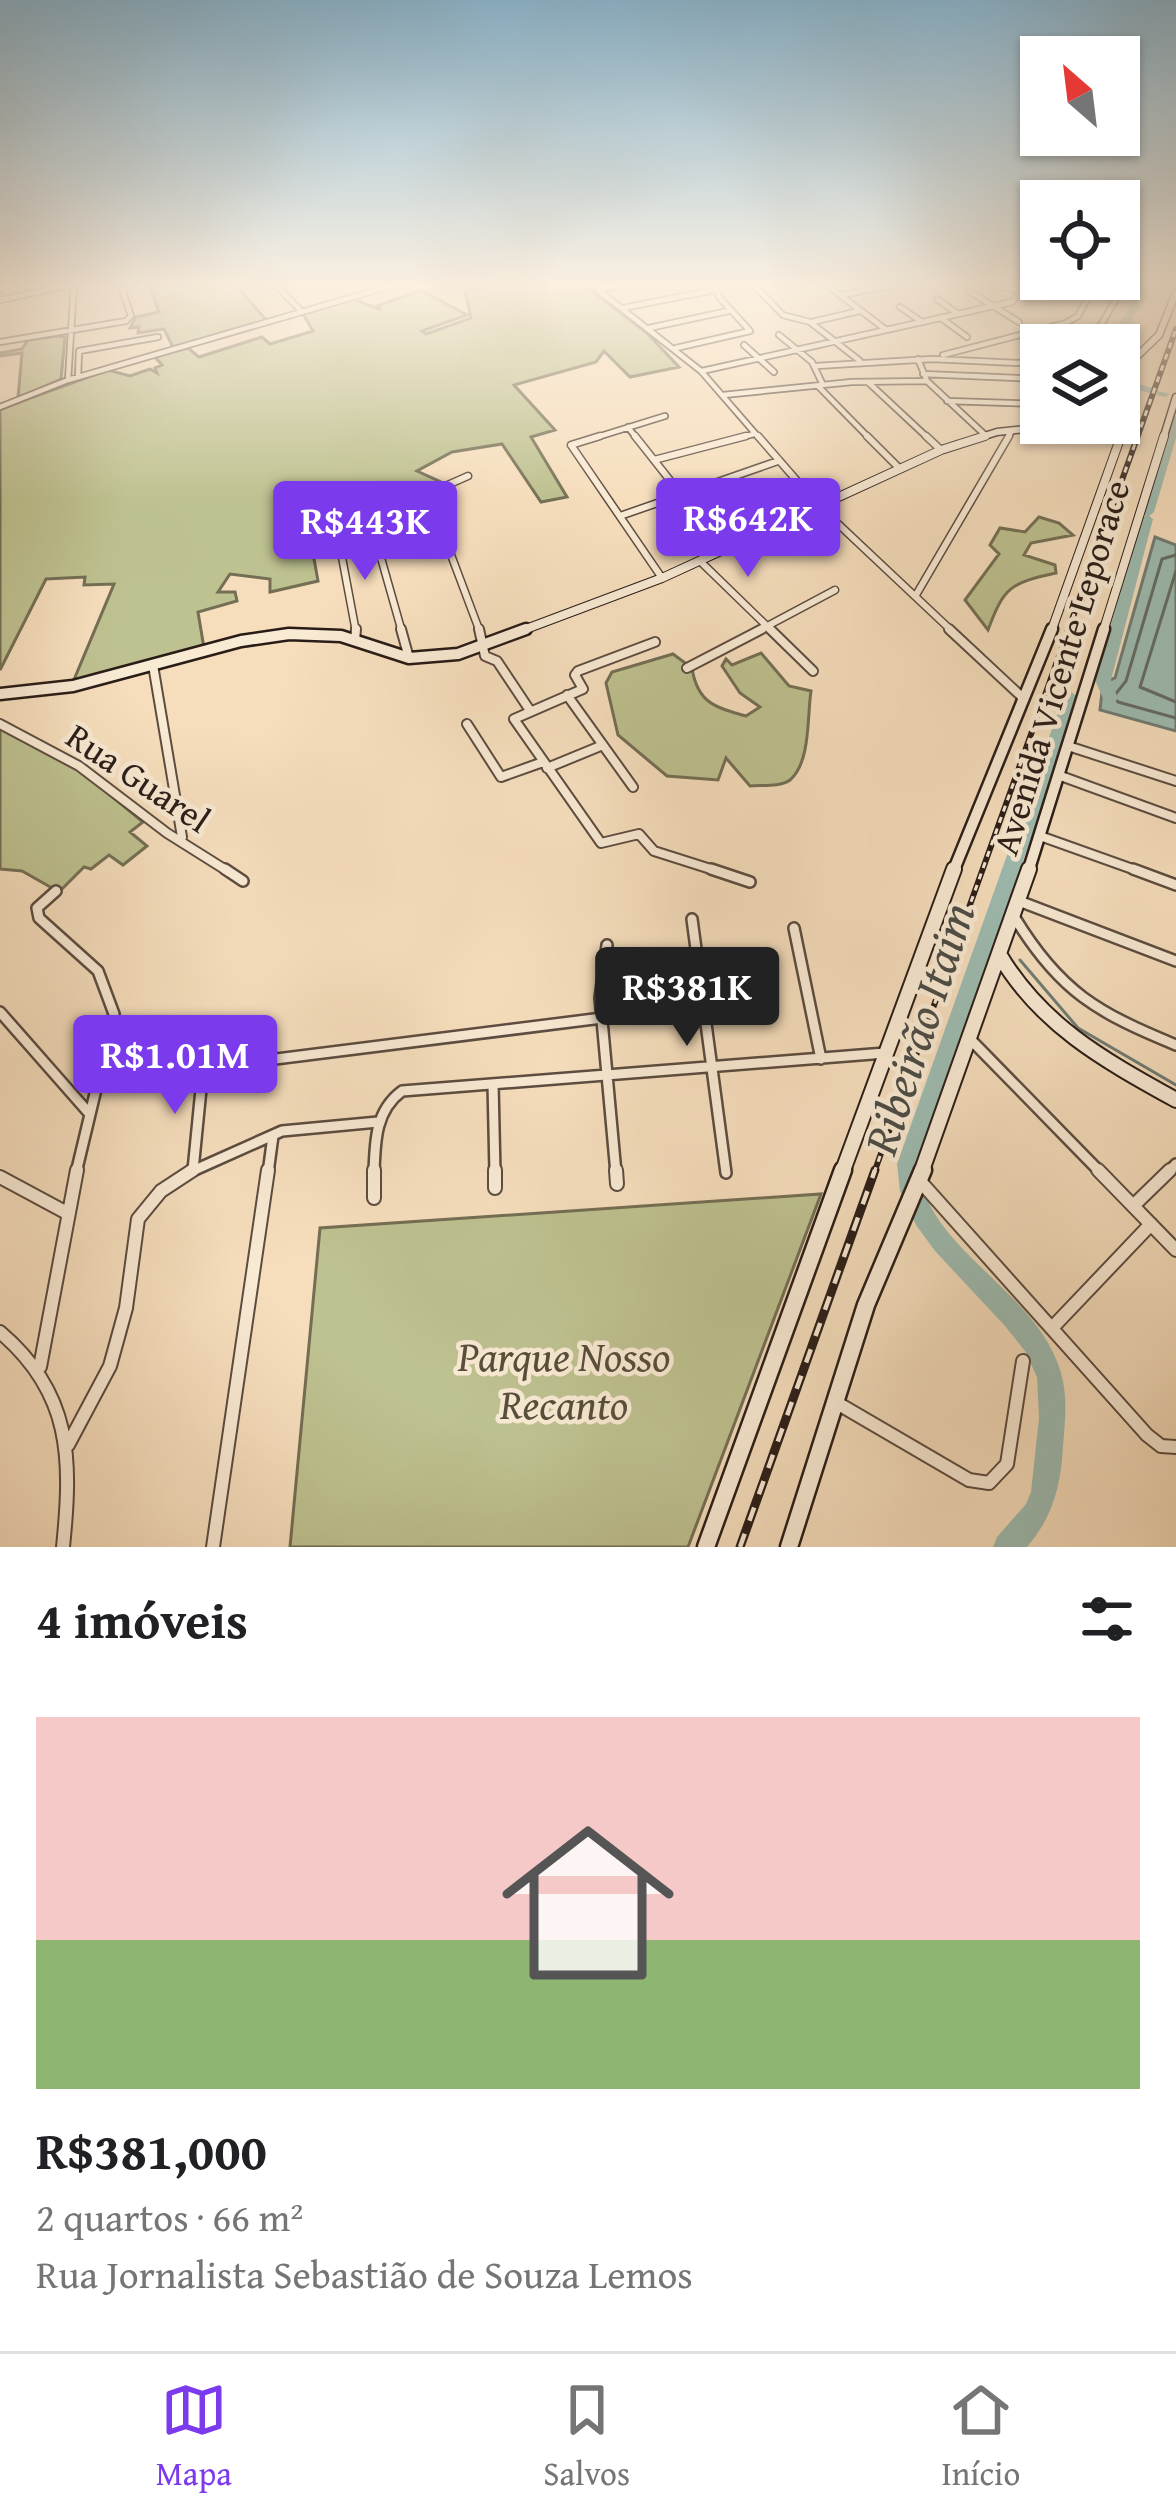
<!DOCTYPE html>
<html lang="pt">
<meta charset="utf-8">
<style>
:root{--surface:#fff;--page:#f2f2f2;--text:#202124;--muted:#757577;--line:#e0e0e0;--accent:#7c3aed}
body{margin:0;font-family:"Gentium Book Plus",serif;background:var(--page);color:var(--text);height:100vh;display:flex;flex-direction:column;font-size:45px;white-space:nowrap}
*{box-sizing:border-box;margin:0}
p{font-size:39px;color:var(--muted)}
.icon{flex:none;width:66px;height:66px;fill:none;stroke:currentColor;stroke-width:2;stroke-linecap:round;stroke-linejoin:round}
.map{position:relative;height:1547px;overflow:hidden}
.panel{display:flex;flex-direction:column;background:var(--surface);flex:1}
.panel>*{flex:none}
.needle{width:78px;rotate:332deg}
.controls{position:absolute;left:1020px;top:36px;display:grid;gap:24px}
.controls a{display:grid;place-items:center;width:120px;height:120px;border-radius:0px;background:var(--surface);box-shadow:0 3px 9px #0004;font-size:60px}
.price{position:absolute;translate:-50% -102px;padding:0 27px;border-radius:12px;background:var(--accent);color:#fff;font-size:39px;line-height:78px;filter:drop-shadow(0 3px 6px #0008)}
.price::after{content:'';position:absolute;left:50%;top:72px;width:36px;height:27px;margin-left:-18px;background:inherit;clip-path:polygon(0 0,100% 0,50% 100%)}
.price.active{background:#222;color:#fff}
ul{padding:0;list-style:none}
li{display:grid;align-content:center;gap:24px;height:636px;padding:0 36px}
li span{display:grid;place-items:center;height:372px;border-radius:0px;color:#555}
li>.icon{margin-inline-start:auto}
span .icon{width:216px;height:216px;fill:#fffc;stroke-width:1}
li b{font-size:51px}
h2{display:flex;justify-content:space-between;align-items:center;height:144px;padding:0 36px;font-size:51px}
.tab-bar{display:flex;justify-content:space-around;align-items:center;height:168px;border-top:3px solid var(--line);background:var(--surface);font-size:33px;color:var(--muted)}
.tab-bar a{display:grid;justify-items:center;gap:6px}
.tab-bar .active{color:var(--accent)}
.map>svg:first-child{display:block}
.green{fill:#bec190;stroke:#746e54;stroke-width:3}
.water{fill:#9dbcb2;stroke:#6f7c74;stroke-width:3}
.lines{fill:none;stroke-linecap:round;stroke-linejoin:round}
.shore{stroke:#636c64;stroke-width:3}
.stream{stroke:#6f7c74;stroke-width:3}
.river{fill:#9dbcb2;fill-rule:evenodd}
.street-far4-casing{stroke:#5c4c40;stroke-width:8}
.street-far3-casing{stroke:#5c4c40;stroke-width:9}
.street-far2-casing{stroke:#5c4c40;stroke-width:12}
.street-far1-casing{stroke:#5c4c40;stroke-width:14}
.street-casing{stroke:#5c4c40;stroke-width:16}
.secondary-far4-casing{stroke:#291c17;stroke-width:9}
.secondary-far3-casing{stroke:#291c17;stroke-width:10}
.secondary-far2-casing{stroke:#291c17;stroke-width:15}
.secondary-far1-casing{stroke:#291c17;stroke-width:18}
.secondary-casing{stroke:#291c17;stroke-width:21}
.street-far4{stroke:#f9ead4;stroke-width:4.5}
.street-far3{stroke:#f9ead4;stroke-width:6}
.street-far2{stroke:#f9ead4;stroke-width:8}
.street-far1{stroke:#f9ead4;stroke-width:9}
.street{stroke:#f9ead4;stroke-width:12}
.secondary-far4{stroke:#f9ead4;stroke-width:6}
.secondary-far3{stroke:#f9ead4;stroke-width:8}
.secondary-far2{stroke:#f9ead4;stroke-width:10}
.secondary-far1{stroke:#f9ead4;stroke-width:14}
.secondary{stroke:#f9ead4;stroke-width:16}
.rail-far1-casing{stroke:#291c17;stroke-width:6}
.rail-casing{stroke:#291c17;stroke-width:9}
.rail-far1{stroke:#f9ead4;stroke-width:3;stroke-dasharray:6;stroke-linecap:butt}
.rail{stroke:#f9ead4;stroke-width:4.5;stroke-dasharray:14;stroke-linecap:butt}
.labels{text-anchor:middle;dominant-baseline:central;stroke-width:9;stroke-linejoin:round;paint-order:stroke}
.street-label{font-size:36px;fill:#291c17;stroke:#f9ead4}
.near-park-label{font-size:42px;font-style:italic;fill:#564e3b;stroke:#f9ead4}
.near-water-label{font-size:48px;font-style:italic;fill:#4c4c46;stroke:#f9ead4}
</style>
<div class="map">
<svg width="1176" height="1547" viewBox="0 0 1176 1547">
<rect width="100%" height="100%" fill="#f6debd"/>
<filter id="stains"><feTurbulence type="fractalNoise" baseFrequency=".00167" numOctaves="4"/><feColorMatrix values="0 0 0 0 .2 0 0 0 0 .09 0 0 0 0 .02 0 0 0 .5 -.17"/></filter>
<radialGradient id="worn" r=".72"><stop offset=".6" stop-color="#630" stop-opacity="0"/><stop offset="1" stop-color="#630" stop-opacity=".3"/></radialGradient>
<!-- green -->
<path class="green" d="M148 283H234L267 321 173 347 164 329 138 333 139 327 130 328 136 317 159 312Z
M509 283H599L590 290 647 333 679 367 630 377 604 351 596 362 514 385 555 430 531 437 567 497 541 502 502 444 452 452 417 471 443 483 424 494 329 517 326 510 306 514 318 581 270 592V579L230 574 218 592H235L237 601 198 612 204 648 73 682 114 584 84 585 85 577 46 579 0 670V409L108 370 130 376 150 369 157 373 155 368 162 365 155 357 188 348 199 357 262 337 270 344 313 331 303 314 354 299 381 310 377 306 421 290 467 315 422 331 426 334 471 318 465 291Z
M58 336 65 337 61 379 18 398 22 353 0 356V353L22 349 28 340Z
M1039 517 1059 523 1073 535 1031 543 1024 555 1055 565 1056 573C1010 583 1004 587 988 630L965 600 999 554 990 545 1000 528 1025 532Z
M761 653 789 686 811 691C807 716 811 762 790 780 781 787 761 785 750 786L726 758 718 780 667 776 618 735 606 683 612 672 673 654 692 668C697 702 715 708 746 716L760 707 740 693 722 666 726 659 732 665Z
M0 728 74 765 143 822 130 832 147 846 123 865 109 855 91 869 84 867 59 892 22 871 0 869Z
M821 1194 688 1547H290L320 1228Z"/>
<!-- water -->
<path class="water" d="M1155 537 1176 545V731L1100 710 1103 683 1115 678Z"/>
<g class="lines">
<!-- shore -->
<path class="shore" d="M1176 555 1162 559 1126 681 1114 696 1118 702 1176 718
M1176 571 1140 687 1176 702"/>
<!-- stream -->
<path class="stream" d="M1020 960 1078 1028 1176 1085
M978 965 987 964"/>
<!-- river -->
<path class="river" d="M1145 283H1155L1115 345H1105Z
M1132 382 1153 388 1154 390 1149 393 1128 387 1127 385Z
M1157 391 1170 394 1165 397 1157 395Z
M1176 416V438L1154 512 1149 516 1153 519 1111 680 1118 699 1110 705 1105 703 1095 680 1141 519 1146 515 1142 512 1170 419Z
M1071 692 1079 698 919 1164C920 1173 921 1183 924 1191 947 1258 1040 1298 1061 1373 1068 1397 1065 1422 1063 1446 1061 1485 1053 1517 1027 1547H993L997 1537 1026 1504 1031 1492 1039 1418 1037 1377 1025 1351 1005 1326 935 1251 916 1225 900 1191 897 1164 1063 698Z"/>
<!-- street-far4 casing -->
<g class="street-far4-casing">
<path id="street-far4" d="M274 283 302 312
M752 283 783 315 810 322 860 361
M824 283 885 329
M981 283 1024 291
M600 289 632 283
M0 290 1 283
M598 290 701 371 760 439
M969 291 1019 322
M841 295 905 283
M937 299 958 314
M0 300 75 284
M900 307 922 322
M623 308 714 290
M941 318 967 337
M812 322 859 311
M649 328 728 311
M779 335 812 362 823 385
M0 342 126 321 131 316 120 283
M744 345 774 372
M1066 345 1101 325 1125 283
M676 348 750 331 720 298 713 283
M943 355 1066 323 1078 316 1096 283
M918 359 927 381 984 434
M816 366 932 359 1041 364
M702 371 1012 302 1028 283 1090 296
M923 374 1041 379
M78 377 79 351 158 337
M68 380 74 284
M869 383 929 439
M818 386 870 439
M723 395 852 382 927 381
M947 401 1041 404
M0 407 68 380 401 283
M628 427 637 439
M591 439 665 416
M735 439 754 434
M1007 439 1012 431"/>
</g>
<!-- street-far3 casing -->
<g class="street-far3-casing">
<path id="street-far3" d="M600 436 571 445 662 578
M635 436 725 550
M758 436 818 505 953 632
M867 436 899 468
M926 436 941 450
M654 460 746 436
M468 476 434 491 430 499 480 632
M364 498 402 632
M620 516 778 461
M701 562 773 632
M916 595 1009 436
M356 632 335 520 366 509
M756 632 835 590"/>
</g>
<!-- street-far2 casing -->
<g class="street-far2-casing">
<path id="street-far2" d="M401 629 409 658
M479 629 485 656 497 661 529 709
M770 629 813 671
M949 629 1023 698
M355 641 356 629
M655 642 578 671 575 675 583 689 514 719 601 843 639 834 654 851 720 872
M153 665 182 837
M687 668 762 629
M567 695 633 787
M0 724 79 766 167 833 229 872
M467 724 501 777 543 762
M1068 746 1176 781
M547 768 603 745
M1058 775 1176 818
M1040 836 1141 872"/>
</g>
<!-- street-far1 casing -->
<g class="street-far1-casing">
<path id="street-far1" d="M225 869 243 881
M711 869 750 882
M1133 869 1176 885
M56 891 37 908 39 918 98 971 114 1014 76 1173
M1019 901 1176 961
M1015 918C1060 992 1098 1013 1176 1045
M692 919 726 1173
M794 928 821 1059
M607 945 600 998 616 1173
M0 1012 88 1112
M970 1039 1101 1173
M181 1071 602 1018
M493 1084 495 1173
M193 1170 203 1069
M188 1173 282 1131 378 1122
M268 1173 273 1136
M374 1173C375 1142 375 1111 402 1091L885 1053
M1167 1173 1176 1164"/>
</g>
<!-- street casing -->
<g class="street-casing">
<path id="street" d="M495 1170V1188
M616 1170 617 1184
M1098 1170 1176 1250
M0 1177 67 1213
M919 1180 1147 1435 1161 1446 1176 1447
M374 1198V1170
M1133 1206 1170 1170
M1052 1328 1151 1224
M0 1332C72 1393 72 1459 63 1547
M40 1367 77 1170
M837 1403 969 1480 989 1483 1007 1464 1023 1361
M68 1445 110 1366 126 1308 138 1219 161 1191 193 1170
M213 1547 268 1170"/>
</g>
<!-- secondary-far4 casing -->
<g class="secondary-far4-casing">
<path id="secondary-far4" d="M975 439 997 432 1084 423
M1120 439 1125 426 1123 381 1131 362 1159 335 1176 293
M1163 439 1176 397"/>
</g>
<!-- secondary-far3 casing -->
<g class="secondary-far3-casing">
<path id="secondary-far3" d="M518 632 662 578 941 450 985 436
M1051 632 1121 436
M1103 632 1164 436"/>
</g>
<!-- secondary-far2 casing -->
<g class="secondary-far2-casing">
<path id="secondary-far2" d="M0 694 73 686 241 641 289 634 341 636 409 658 458 654 526 629
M953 872 1052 629
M1028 872 1104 629"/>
</g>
<!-- secondary-far1 casing -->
<g class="secondary-far1-casing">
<path id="secondary-far1" d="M999 954C1041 1026 1106 1061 1176 1100
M842 1173 954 869
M921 1173 1029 869"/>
</g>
<!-- secondary casing -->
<g class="secondary-casing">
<path id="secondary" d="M706 1547 843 1170
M789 1547 866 1305 923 1170"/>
</g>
<!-- street-far4 -->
<use href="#street-far4" class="street-far4"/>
<!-- street-far3 -->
<use href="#street-far3" class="street-far3"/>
<!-- street-far2 -->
<use href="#street-far2" class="street-far2"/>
<!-- street-far1 -->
<use href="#street-far1" class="street-far1"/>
<!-- street -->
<use href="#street" class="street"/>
<!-- secondary-far4 -->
<use href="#secondary-far4" class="secondary-far4"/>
<!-- secondary-far3 -->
<use href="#secondary-far3" class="secondary-far3"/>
<!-- secondary-far2 -->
<use href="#secondary-far2" class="secondary-far2"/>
<!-- secondary-far1 -->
<use href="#secondary-far1" class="secondary-far1"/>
<!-- secondary -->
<use href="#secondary" class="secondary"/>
<!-- rail-far1 casing -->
<g class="rail-far1-casing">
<path id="rail-far1" d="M874 1173 1176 329"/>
</g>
<!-- rail casing -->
<g class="rail-casing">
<path id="rail" d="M740 1547 875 1170"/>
</g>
<!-- rail-far1 -->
<use href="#rail-far1" class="rail-far1"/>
<!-- rail -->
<use href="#rail" class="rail"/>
</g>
<!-- sky -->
<linearGradient id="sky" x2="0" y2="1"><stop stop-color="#8ab7d2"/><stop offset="0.57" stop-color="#fbf0e1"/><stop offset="1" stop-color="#fbf0e1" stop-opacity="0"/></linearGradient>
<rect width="1176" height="500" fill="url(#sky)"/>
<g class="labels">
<!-- street labels -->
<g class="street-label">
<text transform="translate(1060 667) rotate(-73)">Avenida Vicente Leporace</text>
<text transform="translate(139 777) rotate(34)">Rua Guarel</text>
</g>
<!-- near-park labels -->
<g class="near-park-label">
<text x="564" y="1355">Parque Nosso<tspan x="564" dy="48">Recanto</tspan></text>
</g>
<!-- near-water labels -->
<g class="near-water-label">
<text transform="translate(918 1028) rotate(-72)">Ribeirão Itaim</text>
</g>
</g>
<rect width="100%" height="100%" filter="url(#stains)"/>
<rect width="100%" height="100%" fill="url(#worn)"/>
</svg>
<div class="controls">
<a><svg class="needle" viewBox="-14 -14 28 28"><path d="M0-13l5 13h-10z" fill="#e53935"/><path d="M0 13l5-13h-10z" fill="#757577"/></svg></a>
<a><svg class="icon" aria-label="locate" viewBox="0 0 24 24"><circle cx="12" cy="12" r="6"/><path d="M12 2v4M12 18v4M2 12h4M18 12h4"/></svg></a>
<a><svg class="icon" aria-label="layers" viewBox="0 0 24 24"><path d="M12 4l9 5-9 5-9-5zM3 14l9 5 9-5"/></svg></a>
</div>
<b class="price" style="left:748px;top:580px">R$642K</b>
<b class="price" style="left:365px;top:583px">R$443K</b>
<b class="price active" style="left:687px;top:1049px">R$381K</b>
<b class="price" style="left:175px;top:1117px">R$1.01M</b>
</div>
<section class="panel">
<h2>4 imóveis<svg class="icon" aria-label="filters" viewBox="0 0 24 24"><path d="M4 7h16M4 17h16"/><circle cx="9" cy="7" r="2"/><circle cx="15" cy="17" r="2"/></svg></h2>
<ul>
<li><span style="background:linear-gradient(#f6c9c9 60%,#8fb573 0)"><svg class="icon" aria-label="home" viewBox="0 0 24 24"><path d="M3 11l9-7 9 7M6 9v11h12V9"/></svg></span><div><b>R$381,000</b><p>2 quartos · 66 m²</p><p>Rua Jornalista Sebastião de Souza Lemos</p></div></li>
</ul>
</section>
<nav class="tab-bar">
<a class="active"><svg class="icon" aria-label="map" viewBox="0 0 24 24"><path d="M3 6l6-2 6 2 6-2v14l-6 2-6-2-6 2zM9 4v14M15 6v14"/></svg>Mapa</a>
<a><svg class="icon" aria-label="saved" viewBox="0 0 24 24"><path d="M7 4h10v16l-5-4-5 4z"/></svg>Salvos</a>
<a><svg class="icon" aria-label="home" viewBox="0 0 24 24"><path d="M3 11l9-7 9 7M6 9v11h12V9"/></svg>Início</a>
</nav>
